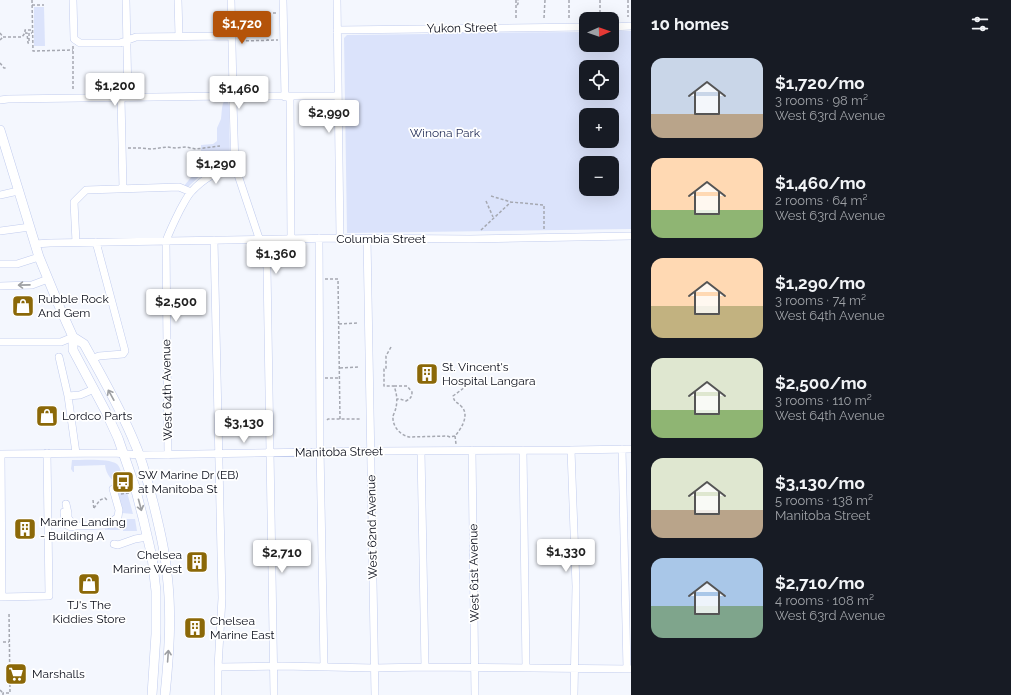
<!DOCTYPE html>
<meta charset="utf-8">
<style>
:root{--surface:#171b24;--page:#20242c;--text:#f1f3f6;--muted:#9ea1a6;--accent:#b45309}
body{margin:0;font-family:Raleway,sans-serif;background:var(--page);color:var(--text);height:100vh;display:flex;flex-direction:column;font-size:15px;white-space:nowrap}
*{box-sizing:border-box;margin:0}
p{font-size:13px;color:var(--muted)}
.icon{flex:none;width:22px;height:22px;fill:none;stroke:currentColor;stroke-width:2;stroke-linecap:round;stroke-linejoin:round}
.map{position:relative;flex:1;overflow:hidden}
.sheet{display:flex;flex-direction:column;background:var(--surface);width:380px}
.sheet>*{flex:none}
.needle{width:26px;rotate:88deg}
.fabs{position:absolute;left:579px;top:12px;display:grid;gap:8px}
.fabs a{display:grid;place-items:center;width:40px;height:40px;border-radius:8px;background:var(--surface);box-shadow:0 4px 16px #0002;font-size:20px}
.price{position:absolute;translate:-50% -34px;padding:0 9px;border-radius:4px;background:#fff;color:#222;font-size:13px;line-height:26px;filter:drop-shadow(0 1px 2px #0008)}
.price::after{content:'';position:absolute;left:50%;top:24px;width:12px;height:9px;margin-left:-6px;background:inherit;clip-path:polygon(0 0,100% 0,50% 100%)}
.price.current{background:var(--accent);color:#fff}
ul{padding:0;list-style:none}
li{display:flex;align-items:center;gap:12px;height:100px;padding:0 20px}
li span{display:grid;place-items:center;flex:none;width:112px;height:80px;border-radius:12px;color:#555}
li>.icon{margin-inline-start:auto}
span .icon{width:48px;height:48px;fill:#fffc;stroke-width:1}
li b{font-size:17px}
h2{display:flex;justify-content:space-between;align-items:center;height:48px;padding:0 20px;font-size:17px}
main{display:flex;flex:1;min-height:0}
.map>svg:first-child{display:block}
.green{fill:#dbe3fb;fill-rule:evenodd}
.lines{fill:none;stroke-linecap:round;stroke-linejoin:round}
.minor-casing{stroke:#c1ccee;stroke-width:8}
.major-casing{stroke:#c1ccee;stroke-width:10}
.path{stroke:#a5a8b1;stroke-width:1.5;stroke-dasharray:3 2;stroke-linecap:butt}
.minor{stroke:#fff;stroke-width:7}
.major{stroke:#fff;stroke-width:9}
.oneway{stroke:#9d9fa3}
.labels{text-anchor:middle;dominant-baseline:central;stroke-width:3.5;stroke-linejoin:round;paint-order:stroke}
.street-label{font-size:12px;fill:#0b0e1a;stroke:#fff}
.park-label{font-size:12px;fill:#1f2a55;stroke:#fff}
.poi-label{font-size:12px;fill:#0b0e1a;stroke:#fff;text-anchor:start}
</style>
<main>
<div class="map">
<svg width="631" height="695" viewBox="0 0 631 695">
<rect width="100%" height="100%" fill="#f4f7fe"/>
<!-- green -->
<path class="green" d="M34 7H44L45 46H34Z
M612 31H631V229L347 233 344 38 347 35 428 34V33L586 32V45H612ZM586 67H612V93H586ZM586 115H612V141H586ZM586 163H612V189H586Z
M225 101 228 102 229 105 230 160 227 163 204 172 202 174 188 187 184 186 201 165V145L213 144 217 141V128L221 119 222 108 223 103Z
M72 460C83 460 109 458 117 464 120 466 123 478 124 482L123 483C112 484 106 474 105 465L74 466V472H73L71 469Z
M117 492H127L133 514 122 513Z
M123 519H135L137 531H123V530H105V529C113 527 115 522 123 519Z"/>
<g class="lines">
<!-- minor casing -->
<g class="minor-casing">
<path id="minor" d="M73 0 74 39 80 43H120L136 37 232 36
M126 0 128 98
M178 0 179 36
M231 0 233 90
M283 0 285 97
M337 0 340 238
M612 27 631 26
M337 30 586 27
M239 96H338
M290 97 291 239
M121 98 123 189
M0 100 8 99 228 96
M233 102 235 166 265 256 267 268 274 695
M0 195 18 191
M0 231 30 227
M319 238 320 447 324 666
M367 238 375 695
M214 240 222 598 218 667V695
M76 242 74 202 86 190 179 187 191 192
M35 244 50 243 340 238 470 239 631 236
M0 264H17L39 257
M0 286 32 285 48 279
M0 342H61L73 337
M59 357 68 396 80 395 94 389
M92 359 99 356 123 354 125 351 96 242
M68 396 76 453
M622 449 627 669
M472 450 475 695
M523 450 526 668
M571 450 576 586 574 695
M421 451 425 667
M0 454 114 453 139 455 380 451 571 450 631 449
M168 455 166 241C170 230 175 220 180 210 184 203 187 196 192 191 203 179 219 170 235 166
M66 504 68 513V518L72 523 79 526 107 525 118 517 119 510 113 489
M64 512 65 524 71 527 76 526
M114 544 118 545 135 539 147 537
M0 597H2L1 454
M2 597 49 596 47 453
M218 667 282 666 374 668 425 667 631 669"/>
</g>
<!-- major casing -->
<g class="major-casing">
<path id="major" d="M0 130 39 257 60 308 73 337V350L106 412 118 438 135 487 143 518 152 557 156 591V634L152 695
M73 337 84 344C102 377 121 409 135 444 143 462 148 483 153 502 159 526 165 549 167 574 172 614 169 655 165 695"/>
</g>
<!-- path -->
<path class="path" d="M32 0 33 51 73 50
M516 0V18
M569 0V18
M600 0V18
M628 0V17
M32 5H44
M517 5 518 4V0
M238 14 276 13
M544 18 545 0
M267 24 268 41
M0 33 3 37H22L25 33V30H32
M25 33H27L28 43H29V33H32
M0 40 3 37
M241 41 278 40
M73 46V90
M0 63 4 68H7
M128 148H141L152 149 167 147 176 148 186 147 196 149 220 146
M491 196 511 202 544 205V229
M486 201 493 217
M481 230 511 202
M325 279H338L340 419
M339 324 359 323
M391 347 386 356V369H384V386H394C397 394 398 402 395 411 395 411 393 416 393 416 392 426 400 435 409 437L447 436 450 437 455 436C462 428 470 414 461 406 457 402 454 402 453 396L465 387 468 383
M340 368 360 367
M325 378H339
M394 386H407L412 392C412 397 410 399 406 401L400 399H397
M327 420 328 419H361
M455 436 456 444
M121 494 129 493
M93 500 94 510
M94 508 100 500 105 498 107 500 108 499
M3 642H9
M0 690 3 693
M3 695V693H10L9 612"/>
<!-- minor -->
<use href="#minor" class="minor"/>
<!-- major -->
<use href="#major" class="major"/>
</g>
<!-- one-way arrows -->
<defs><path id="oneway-shaft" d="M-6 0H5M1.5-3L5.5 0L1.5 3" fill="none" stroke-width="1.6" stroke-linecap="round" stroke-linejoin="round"/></defs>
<g class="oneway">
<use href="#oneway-shaft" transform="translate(24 285) rotate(179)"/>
<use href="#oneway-shaft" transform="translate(111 395) rotate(-119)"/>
<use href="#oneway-shaft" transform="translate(140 505) rotate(75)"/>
<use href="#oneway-shaft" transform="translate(168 656) rotate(-86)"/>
</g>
<!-- icons -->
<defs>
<g id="shop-square" transform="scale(1.15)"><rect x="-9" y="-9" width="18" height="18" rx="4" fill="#8b6808" stroke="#fff"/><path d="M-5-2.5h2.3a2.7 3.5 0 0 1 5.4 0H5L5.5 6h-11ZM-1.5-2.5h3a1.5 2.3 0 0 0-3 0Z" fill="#fff"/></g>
<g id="building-square" transform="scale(1.15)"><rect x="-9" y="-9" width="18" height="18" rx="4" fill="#8b6808" stroke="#fff"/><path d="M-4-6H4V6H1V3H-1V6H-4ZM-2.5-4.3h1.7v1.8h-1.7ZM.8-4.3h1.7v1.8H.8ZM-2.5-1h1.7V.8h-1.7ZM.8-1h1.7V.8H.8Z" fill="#fff"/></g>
<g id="bus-square" transform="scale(1.15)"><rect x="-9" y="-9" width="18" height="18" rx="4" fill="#8b6808" stroke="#fff"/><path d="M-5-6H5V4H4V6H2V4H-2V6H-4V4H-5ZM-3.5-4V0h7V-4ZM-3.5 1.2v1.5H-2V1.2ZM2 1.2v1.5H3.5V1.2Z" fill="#fff"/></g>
<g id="supermarket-square" transform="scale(1.15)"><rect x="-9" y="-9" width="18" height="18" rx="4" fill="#8b6808" stroke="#fff"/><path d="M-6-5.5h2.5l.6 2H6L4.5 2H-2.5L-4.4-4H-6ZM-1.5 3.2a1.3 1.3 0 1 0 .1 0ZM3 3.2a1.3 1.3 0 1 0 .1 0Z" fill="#fff"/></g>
</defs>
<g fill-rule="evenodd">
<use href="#shop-square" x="23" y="306"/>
<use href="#building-square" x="427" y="374"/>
<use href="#shop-square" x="47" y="416"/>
<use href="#bus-square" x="123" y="482"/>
<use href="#building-square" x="25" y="529"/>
<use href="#building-square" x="197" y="562"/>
<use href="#shop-square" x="89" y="584"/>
<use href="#building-square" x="195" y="628"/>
<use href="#supermarket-square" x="16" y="674"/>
</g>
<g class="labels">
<!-- street labels -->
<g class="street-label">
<text transform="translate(462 28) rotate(-1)">Yukon Street</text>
<text x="381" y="239">Columbia Street</text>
<text transform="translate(167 390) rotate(-91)">West 64th Avenue</text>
<text transform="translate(339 452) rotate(-1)">Manitoba Street</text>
<text transform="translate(372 527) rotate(-91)">West 62nd Avenue</text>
<text transform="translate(474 573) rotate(-91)">West 61st Avenue</text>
</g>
<!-- park labels -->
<g class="park-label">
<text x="445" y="133">Winona Park</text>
</g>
<!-- poi labels -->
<g class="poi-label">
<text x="38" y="299">Rubble Rock<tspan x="38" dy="14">And Gem</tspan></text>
<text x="442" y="367">St. Vincent's<tspan x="442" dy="14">Hospital Langara</tspan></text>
<text x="62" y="416">Lordco Parts</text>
<text x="138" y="475">SW Marine Dr (EB)<tspan x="138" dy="14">at Manitoba St</tspan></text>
<text x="40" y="522">Marine Landing<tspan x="40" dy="14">- Building A</tspan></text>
<text x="182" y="555" text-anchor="end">Chelsea<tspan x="182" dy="14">Marine West</tspan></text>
<text x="89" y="605" text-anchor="middle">TJ's The<tspan x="89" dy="14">Kiddies Store</tspan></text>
<text x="210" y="621">Chelsea<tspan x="210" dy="14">Marine East</tspan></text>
<text x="32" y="674">Marshalls</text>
</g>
</g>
</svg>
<div class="fabs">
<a><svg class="needle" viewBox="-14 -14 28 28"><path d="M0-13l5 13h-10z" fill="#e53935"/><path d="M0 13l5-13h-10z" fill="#9ea1a6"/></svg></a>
<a><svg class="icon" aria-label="locate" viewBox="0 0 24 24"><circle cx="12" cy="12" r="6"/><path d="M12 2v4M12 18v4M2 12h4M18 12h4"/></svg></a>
<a>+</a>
<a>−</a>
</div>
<b class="price current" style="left:242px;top:45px">$1,720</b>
<b class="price" style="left:115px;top:107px">$1,200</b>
<b class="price" style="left:239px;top:110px">$1,460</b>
<b class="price" style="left:329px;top:134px">$2,990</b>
<b class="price" style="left:216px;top:185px">$1,290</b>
<b class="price" style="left:276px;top:275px">$1,360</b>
<b class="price" style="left:176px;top:323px">$2,500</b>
<b class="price" style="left:244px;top:444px">$3,130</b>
<b class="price" style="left:566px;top:573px">$1,330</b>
<b class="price" style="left:282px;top:574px">$2,710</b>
</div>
<section class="sheet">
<h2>10 homes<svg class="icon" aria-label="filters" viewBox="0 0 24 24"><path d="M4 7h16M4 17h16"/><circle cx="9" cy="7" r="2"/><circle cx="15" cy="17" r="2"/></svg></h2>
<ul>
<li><span style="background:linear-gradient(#c9d6e8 70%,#b9a48a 0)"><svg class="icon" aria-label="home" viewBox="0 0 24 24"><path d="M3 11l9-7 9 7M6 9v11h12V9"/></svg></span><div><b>$1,720/mo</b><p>3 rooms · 98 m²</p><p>West 63rd Avenue</p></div></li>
<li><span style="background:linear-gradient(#ffd9b3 65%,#8fb573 0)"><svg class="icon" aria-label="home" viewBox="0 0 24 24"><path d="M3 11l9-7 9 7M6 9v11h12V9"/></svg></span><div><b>$1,460/mo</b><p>2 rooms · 64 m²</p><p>West 63rd Avenue</p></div></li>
<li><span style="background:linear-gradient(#ffd9b3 60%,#c2b280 0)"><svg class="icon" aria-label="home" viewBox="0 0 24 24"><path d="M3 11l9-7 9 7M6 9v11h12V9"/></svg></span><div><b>$1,290/mo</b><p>3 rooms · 74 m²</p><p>West 64th Avenue</p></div></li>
<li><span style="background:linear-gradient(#dfe7d0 65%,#8fb573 0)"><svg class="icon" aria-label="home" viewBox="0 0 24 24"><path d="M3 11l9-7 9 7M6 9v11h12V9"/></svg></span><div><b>$2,500/mo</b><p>3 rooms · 110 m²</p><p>West 64th Avenue</p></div></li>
<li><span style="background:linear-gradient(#dfe7d0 65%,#b9a48a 0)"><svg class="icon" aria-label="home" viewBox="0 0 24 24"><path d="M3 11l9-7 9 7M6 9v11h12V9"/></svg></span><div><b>$3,130/mo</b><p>5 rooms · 138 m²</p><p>Manitoba Street</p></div></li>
<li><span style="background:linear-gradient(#a9c7e8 60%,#7fa58c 0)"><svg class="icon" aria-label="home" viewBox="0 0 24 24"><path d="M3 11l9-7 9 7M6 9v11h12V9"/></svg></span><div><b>$2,710/mo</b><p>4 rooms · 108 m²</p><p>West 63rd Avenue</p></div></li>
</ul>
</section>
</main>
